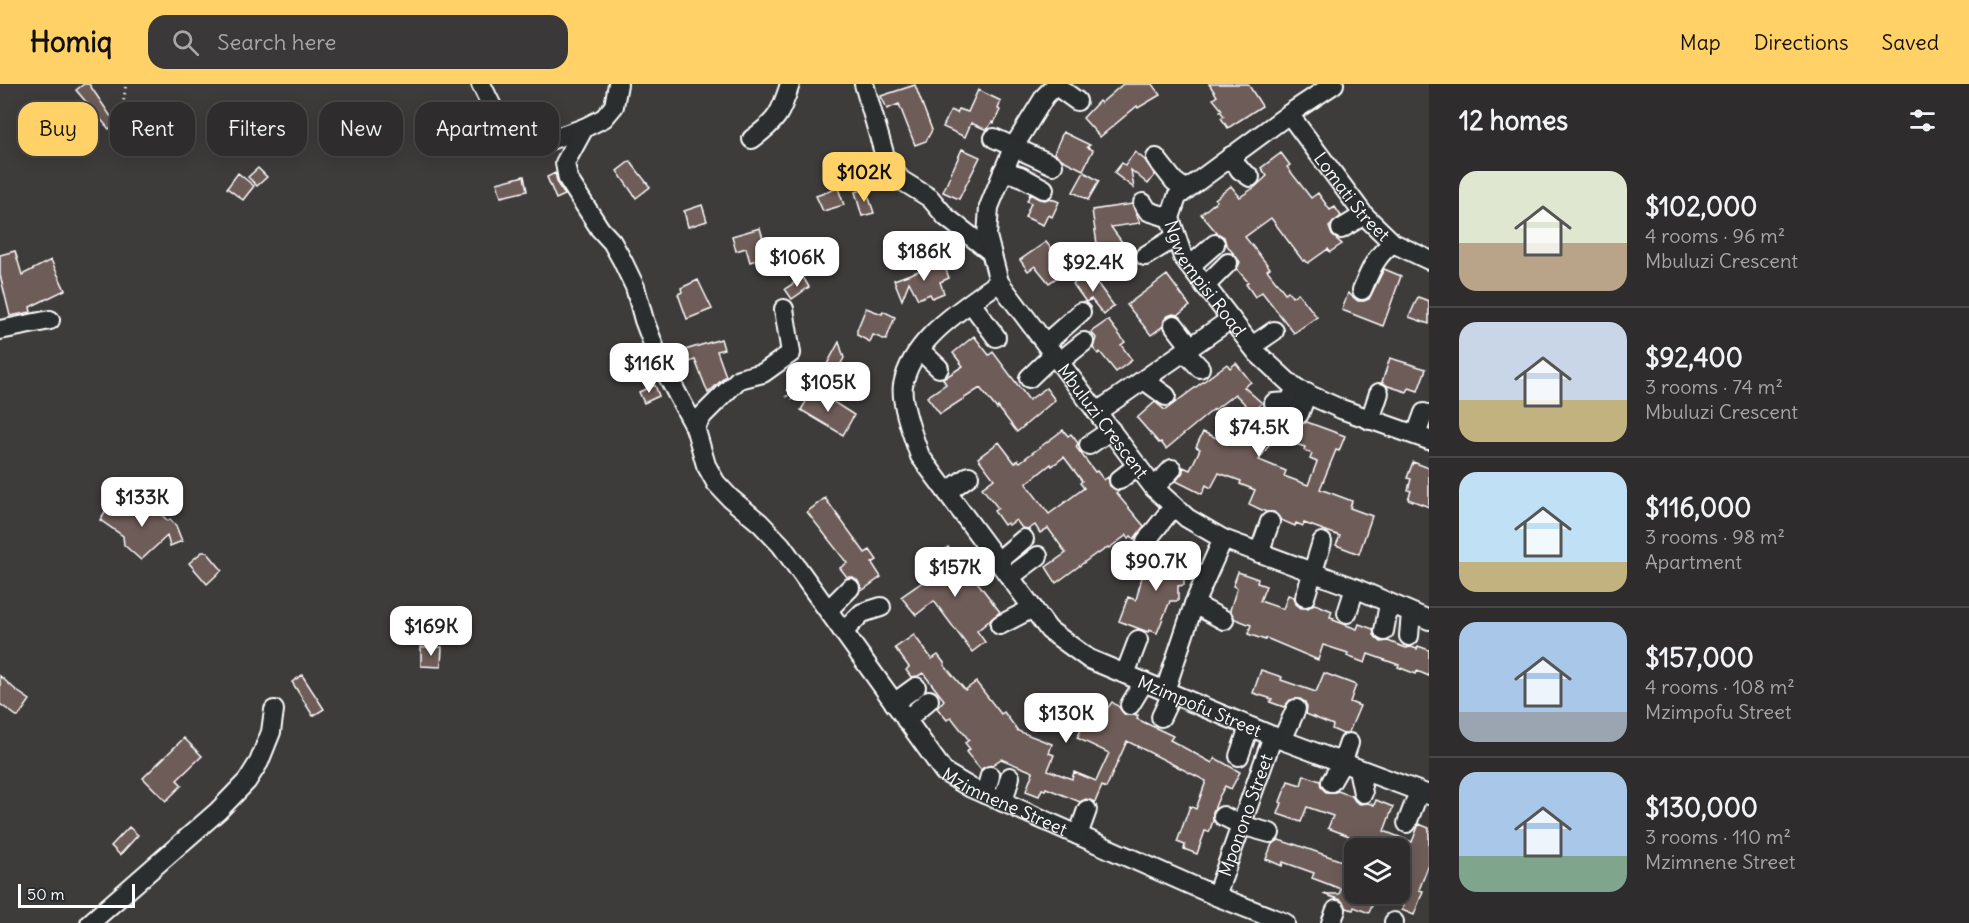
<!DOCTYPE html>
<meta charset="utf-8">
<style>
:root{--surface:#2e2c2c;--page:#3a3838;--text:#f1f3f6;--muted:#a7a7a9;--line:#494848;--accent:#ffd166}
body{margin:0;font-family:Delius,sans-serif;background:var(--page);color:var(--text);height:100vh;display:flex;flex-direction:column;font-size:22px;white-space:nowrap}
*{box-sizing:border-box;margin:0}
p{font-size:20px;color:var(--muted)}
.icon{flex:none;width:33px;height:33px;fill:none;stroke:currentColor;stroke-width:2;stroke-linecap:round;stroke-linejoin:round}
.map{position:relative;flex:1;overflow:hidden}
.sheet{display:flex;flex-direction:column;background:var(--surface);width:540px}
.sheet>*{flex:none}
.top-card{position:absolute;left:18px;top:18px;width:570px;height:54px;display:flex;gap:12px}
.buttons{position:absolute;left:1344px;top:754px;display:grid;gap:12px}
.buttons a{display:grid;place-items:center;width:66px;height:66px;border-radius:12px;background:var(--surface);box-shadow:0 3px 15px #0003,0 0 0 2px var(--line);font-size:30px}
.scale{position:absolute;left:18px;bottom:15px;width:117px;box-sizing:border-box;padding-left:6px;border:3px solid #fff;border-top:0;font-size:16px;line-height:21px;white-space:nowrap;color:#fff;-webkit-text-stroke:4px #2a2d2e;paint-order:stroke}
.price{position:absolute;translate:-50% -51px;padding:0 14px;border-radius:12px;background:#fff;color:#222;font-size:20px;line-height:39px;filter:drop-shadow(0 2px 3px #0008)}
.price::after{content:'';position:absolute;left:50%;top:36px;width:18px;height:14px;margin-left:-9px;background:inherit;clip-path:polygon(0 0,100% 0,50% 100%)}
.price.selected{background:var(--accent);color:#111}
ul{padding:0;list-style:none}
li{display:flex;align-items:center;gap:18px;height:150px;padding:0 30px}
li+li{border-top:2px solid var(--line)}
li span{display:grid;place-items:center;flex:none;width:168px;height:120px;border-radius:18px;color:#555}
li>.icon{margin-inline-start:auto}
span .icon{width:72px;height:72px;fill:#fffc;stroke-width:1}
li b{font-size:26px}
h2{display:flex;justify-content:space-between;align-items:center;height:72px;padding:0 30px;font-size:26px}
.chip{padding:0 21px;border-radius:18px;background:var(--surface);box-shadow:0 3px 15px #0003,0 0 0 2px var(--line);font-size:21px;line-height:54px}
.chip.selected{background:var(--accent);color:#111}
header{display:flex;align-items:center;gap:36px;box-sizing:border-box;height:84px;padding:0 30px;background:var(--accent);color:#111}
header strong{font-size:28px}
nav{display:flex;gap:33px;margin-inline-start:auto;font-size:21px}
.search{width:420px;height:54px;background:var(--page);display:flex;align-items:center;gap:15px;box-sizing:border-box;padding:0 21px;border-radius:18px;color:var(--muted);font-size:22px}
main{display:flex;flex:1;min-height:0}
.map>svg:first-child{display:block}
.building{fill:#6e5c58;stroke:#fff;stroke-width:1.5;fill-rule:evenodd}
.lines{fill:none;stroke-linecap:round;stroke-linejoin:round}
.minor-casing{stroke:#fff;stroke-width:22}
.path{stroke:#fff;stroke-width:3;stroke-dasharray:1.5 4.5;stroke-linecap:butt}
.minor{stroke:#2a2d2e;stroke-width:18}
.labels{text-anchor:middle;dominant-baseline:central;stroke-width:4.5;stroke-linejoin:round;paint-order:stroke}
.street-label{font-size:18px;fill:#fff;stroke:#2a2d2e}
</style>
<header>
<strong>Homiq</strong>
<div class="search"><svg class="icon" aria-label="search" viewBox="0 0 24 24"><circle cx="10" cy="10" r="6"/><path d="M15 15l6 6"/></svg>Search here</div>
<nav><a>Map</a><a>Directions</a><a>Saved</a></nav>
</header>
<main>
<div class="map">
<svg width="1429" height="839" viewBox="0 0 1429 839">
<rect width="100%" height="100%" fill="#3e3b3b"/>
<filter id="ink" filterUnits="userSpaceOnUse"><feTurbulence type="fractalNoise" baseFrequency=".0167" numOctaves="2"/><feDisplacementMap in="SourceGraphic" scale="12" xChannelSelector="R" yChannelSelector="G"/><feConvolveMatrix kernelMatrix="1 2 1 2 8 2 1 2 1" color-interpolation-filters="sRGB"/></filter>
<g filter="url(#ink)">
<!-- building -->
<path class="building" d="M84 0H89L116 40 109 45 76 6Z
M1123 0H1152L1160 11 1138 24 1137 22 1100 53 1083 34 1099 17 1101 19Z
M1209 0H1248L1262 22 1228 44 1221 34 1224 32 1220 27 1222 26 1213 15 1217 12Z
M915 1 932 46 926 57 915 61 899 20 887 25 881 12Z
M978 6 1001 17 998 25 1000 26 994 39 992 38 987 46 971 39 965 53 943 43 951 26 957 29 959 25 968 28Z
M1063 48 1090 61 1087 63 1093 66 1083 86 1063 76 1054 69Z
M962 65 980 73 959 115 943 108Z
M1135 68 1145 76 1155 91 1148 100 1131 86 1134 104 1114 89 1122 79 1125 81Z
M1281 69 1290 81 1287 83 1311 114 1318 109 1330 126 1335 123 1341 132 1329 143 1332 151 1342 160 1330 168 1328 165 1308 179 1305 176 1303 177 1271 134 1245 153 1270 184 1267 186 1285 209 1288 207 1292 213 1298 209 1317 233 1294 249 1262 208 1255 213 1246 200 1248 198 1237 185 1240 178 1226 160 1224 153 1217 149 1201 130 1217 117 1215 115 1231 102 1240 113 1255 103 1267 92 1261 84Z
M630 77 650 103 636 114 617 87Z
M258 84 267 93 257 102 248 93Z
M1084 88 1099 97 1088 116 1073 108Z
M238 89 254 102 243 116 227 104Z
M555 89 558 101 565 111 556 115 547 93Z
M524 92 527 107 501 113 497 99Z
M838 104 844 121 823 127 816 112Z
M866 105 874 129 862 132 855 108Z
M1030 110 1039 115 1045 116 1050 114 1059 118 1052 133 1048 131 1043 141 1025 133 1031 119 1027 117Z
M1132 120 1140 139 1111 143 1125 162 1101 180 1090 166 1097 160 1092 126Z
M702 121 707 137 688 143 684 127Z
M760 144 768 172 750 178 746 164 736 167 732 152Z
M1046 158 1068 186 1049 199 1035 182 1028 187 1020 176Z
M894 161 910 163 907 177 892 175Z
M15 167 22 191 51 176 65 206 30 223 31 228 10 232 0 191V171Z
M943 178 949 194 940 198 944 209 932 214 930 210 918 215 909 198 902 216 894 196Z
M1384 185 1401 192 1383 242 1342 226 1348 209 1358 217H1364L1369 215Z
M1089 188 1114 222 1104 231 1091 215 1086 218 1073 200Z
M1167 191 1190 222 1178 231 1173 230 1168 232 1164 236 1163 242 1151 251 1127 221Z
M803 193 809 203 792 215 785 205Z
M698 196 712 225 687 235 678 210 682 208 681 204Z
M1418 213 1429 217V240L1409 233Z
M866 224 882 230 883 227 895 233 886 256 873 251 870 258 857 251V246Z
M1108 236 1125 258 1121 261 1132 276 1116 288 1100 268 1098 270 1093 264 1096 254 1091 248Z
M974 252 989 271 993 268 1029 316 1046 304 1055 316 1017 348 998 323 997 325 980 304 940 330 927 313 946 300 943 295 963 282 953 269Z
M721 255 724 265 717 267 726 292 708 309 695 276 689 278 685 266Z
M839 258 844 274 836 288 826 282Z
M1390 274 1426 285 1418 307 1409 304 1407 308 1388 302 1382 298Z
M1236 279 1251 298 1244 303 1262 319 1258 323 1270 330 1266 335 1280 344 1259 376 1286 387 1284 392 1308 401 1317 378 1310 375 1312 370 1304 366 1305 363 1292 359 1299 341 1307 338 1345 352 1339 367 1336 366 1320 405 1352 417 1350 424 1372 432 1359 470 1336 461 1340 452 1304 439 1303 442 1296 439 1295 442 1281 436 1274 428H1266L1249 420 1255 406 1240 400 1241 397 1219 389 1211 404 1206 401 1202 410 1176 397 1183 388V383L1190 386 1200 365 1196 363 1203 348 1226 358 1249 324 1235 310 1213 327 1214 325 1166 365 1161 358 1159 359 1137 334 1155 318 1165 326 1227 280 1230 284Z
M655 301 659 312 644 319 639 308Z
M811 309 827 319 829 315 854 331 843 351 801 326Z
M1063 346 1068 352 1071 350 1078 359 1076 363 1095 388 1097 387 1104 396 1108 393 1110 402 1119 407 1116 409 1144 442 1134 455 1131 452 1128 454 1127 451 1109 464 1108 463 1098 470 1097 469 1056 499 1046 483 1066 469 1048 444 1040 449 1035 441 1029 445 1022 444 1016 436 1009 441 1007 439 1004 441 994 427 998 424 982 404 994 395 978 374 999 358 1015 379 1018 376 1020 378ZM1064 373 1082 397 1080 399 1084 404 1049 430 1026 400 1051 380 1052 382Z
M1413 378 1429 384V423L1408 415 1411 407 1408 406 1411 395 1407 394Z
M143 413 168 437 170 435 176 442 182 457 170 462 167 452 141 476 124 461 123 452 100 436 106 426 114 431 121 420 131 425Z
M825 414 865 469 870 466 877 476 872 479 881 493 863 506 857 496 853 493H847L840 484 847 479 807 428Z
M948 463 958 475 959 474 1000 528 977 547 985 558 972 568 934 517 916 531 901 513 941 485 933 475Z
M1184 466V501L1178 502V517H1170L1157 549 1149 546 1148 548 1119 537 1128 513 1136 516 1146 477 1158 481V467Z
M202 468H207L222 486 207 500 189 479Z
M1238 488 1258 495 1257 499 1266 502 1260 517 1283 525 1288 511 1294 513 1296 520 1301 524H1308L1314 520 1318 521 1332 527 1330 533 1334 534 1333 536 1357 545 1359 540 1373 545 1374 551 1381 558 1388 557 1406 564 1411 563 1417 565 1418 562 1429 566V592L1417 587 1416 590 1398 583 1399 581 1368 570 1365 579 1347 572 1348 569 1323 561 1318 576 1266 554 1265 556 1248 550 1251 541 1235 535 1230 526 1237 504 1233 502Z
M914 551 932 575 938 571 945 580 944 581 965 606 976 598 1001 630 1004 628 1018 647 1052 660 1049 669 1054 671 1048 686 1072 695 1074 688 1096 697 1109 669 1077 654 1084 640 1093 644 1112 618 1119 623 1125 631H1138L1137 635 1173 652 1170 656 1212 679 1215 674 1240 688 1231 705 1225 702 1219 713 1213 728V737L1209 748 1205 747 1197 770 1184 765 1185 761 1177 758 1190 722 1196 725 1206 697 1127 657 1106 704 1102 702 1095 718 1086 715 1080 718 1046 704 1045 706 1042 705 1039 712 1026 707 1033 688 1001 675 992 681 983 684 981 686 966 668 970 665 965 659 969 656 951 633 947 636 937 624 944 616 923 589 918 592 911 593 906 586 909 583 895 564Z
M421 563H442L441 583 421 582Z
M1261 586 1282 593 1281 596 1316 608 1324 589 1356 601 1350 618 1360 622 1349 648 1343 650 1332 645 1333 641 1306 630 1307 623 1305 618 1300 615 1290 616 1284 623 1270 618 1272 615 1253 609Z
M302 591 324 625 313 632 292 598Z
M0 592 17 607 30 616 18 633 0 620Z
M184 654 202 672 177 696 182 701 166 717 143 694Z
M1304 691 1320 697 1321 703 1326 708 1332 709 1338 707 1352 712 1355 717 1360 720 1368 719 1374 721 1376 716 1393 723 1384 747 1412 758 1419 740 1429 744V780L1419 806 1423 807 1414 831 1402 826 1404 822 1376 812 1369 829 1354 823 1353 826 1347 824 1341 816 1323 810H1339L1341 805 1312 794 1314 789 1283 778 1282 782 1266 775 1272 760 1279 756 1294 761V760L1342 777 1349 752 1328 744 1333 732 1307 723 1301 738 1278 730 1282 719 1280 718 1288 697 1301 701ZM1364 758 1378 763 1379 760 1390 765H1400V769L1408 773 1400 795V810H1354V760L1363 762Z
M129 743 138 751 120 771 111 762Z"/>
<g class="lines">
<!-- minor casing -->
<g class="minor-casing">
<g id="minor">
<path d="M481 0 501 41 509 50 523 57 539 60 584 44 604 34 614 22 618 0"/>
<path d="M864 0 886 76 901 96 930 114 946 133 991 168"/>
<path id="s1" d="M1057 0 1045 12 1013 64 989 123 987 152 999 198 1154 404 1187 434 1223 455 1355 504 1429 536"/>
<path id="s2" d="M1334 0 1289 30 1186 106 1177 113 1170 134 1183 173 1258 270 1296 305 1341 325 1429 356"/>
<path d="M1055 1 1077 17"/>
<path id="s3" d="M1289 30 1364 131 1393 159 1429 176"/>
<path id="s4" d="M584 44 565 79 568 95 600 145 612 158 622 176 635 203 644 236 660 278 695 343 706 381 716 399 730 414 760 439 781 461 944 688 971 704 1003 718 1216 812 1285 839"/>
<path d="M994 54 1053 81"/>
<path d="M752 55C777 37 781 29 790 0"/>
<path d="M1231 72 1240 86 1250 93"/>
<path d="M1156 74 1174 97 1186 106"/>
<path d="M1003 87 1020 92 1044 105"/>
<path d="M1143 119 1148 127 1170 134"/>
<path d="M1341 145 1364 131"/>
<path d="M1145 172 1176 153"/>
<path d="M1190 182 1215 160"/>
<path id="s5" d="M999 198C964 224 912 254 903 301 900 319 914 355 920 372L1049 546 1089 575 1282 656 1429 711"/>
<path d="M1205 202 1228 179"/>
<path d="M1362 206C1370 187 1376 171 1393 159"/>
<path d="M971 219 996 253"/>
<path d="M1174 241 1191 263"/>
<path d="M0 246 50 236"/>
<path d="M1046 259 1081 228"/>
<path d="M1252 262 1274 247"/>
<path d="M920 266 939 284"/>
<path d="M1185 268 1200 284"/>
<path d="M1059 278 1084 258"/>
<path d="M1029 294 1054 270"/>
<path d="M1144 296 1166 312"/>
<path d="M1274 319 1289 318 1296 305"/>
<path d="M1097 328 1231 235"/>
<path d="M1299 330 1307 309"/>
<path d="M1370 336 1379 309"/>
<path d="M695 343 703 331 739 295 763 289 791 269 784 225"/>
<path d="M1416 351 1424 329"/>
<path d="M1089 361 1111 346"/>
<path d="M1119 396 1137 382"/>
<path d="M1154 404 1172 385"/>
<path d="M947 408 969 392"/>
<path d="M1146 457 1174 422"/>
<path d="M1259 469 1270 438"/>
<path d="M998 477 1024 455"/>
<path d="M1010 493 1038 472"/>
<path d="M1305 513 1322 458"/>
<path d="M1194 520 1224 536"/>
<path d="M828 526 850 504"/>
<path d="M1347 529 1355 504"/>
<path d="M1000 541 1033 524"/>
<path d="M1384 547 1389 520"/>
<path d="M843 548 862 529 881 523"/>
<path d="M1409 552 1411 529"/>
<path d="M1125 590 1138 556"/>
<path d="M1165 607 1194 520 1223 455"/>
<path d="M894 619 916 603"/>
<path d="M1130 621 1144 598"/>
<path d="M1161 633 1172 610"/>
<path d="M906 636 929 616"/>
<path d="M1282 656 1296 625"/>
<path d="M1239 672 1249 643"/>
<path d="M1358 685 1363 709"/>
<path d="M1331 698 1342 679 1349 659"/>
<path d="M985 710 990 692"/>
<path d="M1003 718 1010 693"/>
<path d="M1223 732 1241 741 1270 749"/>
<path d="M1407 739 1419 708"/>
<path d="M1078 751 1087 726"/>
<path id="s6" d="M1216 812 1273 652"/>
<path d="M90 839 218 727 247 697 259 678 271 648 274 626"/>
<path d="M1331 839 1336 826"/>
<path d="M1394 839V838"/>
</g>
</g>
<!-- path -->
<path class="path" d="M120 40 126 0
M792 288 787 312 793 315"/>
<!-- minor -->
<use href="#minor" class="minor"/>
</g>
</g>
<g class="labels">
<!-- street labels -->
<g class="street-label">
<text stroke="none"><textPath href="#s3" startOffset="104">Lomati Street</textPath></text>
<text stroke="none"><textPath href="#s2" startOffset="286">Ngwempisi Road</textPath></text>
<text stroke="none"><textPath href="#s1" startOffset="392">Mbuluzi Crescent</textPath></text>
<text stroke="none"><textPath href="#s5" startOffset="604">Mzimpofu Street</textPath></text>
<text stroke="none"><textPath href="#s4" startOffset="834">Mzimnene Street</textPath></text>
<text stroke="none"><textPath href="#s6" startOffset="86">Mponono Street</textPath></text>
</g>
</g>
</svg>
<div class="buttons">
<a><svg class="icon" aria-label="layers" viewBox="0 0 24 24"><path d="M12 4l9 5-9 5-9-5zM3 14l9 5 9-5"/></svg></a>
</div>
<div class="scale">50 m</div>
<b class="price selected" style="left:864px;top:119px">$102K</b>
<b class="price" style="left:924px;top:198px">$186K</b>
<b class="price" style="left:797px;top:204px">$106K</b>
<b class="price" style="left:1093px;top:209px">$92.4K</b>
<b class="price" style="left:649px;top:310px">$116K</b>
<b class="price" style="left:828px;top:329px">$105K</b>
<b class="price" style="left:1259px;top:374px">$74.5K</b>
<b class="price" style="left:142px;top:444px">$133K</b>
<b class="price" style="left:1156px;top:508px">$90.7K</b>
<b class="price" style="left:955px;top:514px">$157K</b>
<b class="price" style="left:431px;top:573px">$169K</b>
<b class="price" style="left:1066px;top:660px">$130K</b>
<div class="top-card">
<a class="chip selected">Buy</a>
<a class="chip">Rent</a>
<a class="chip">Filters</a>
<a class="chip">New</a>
<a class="chip">Apartment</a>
</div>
</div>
<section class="sheet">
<h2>12 homes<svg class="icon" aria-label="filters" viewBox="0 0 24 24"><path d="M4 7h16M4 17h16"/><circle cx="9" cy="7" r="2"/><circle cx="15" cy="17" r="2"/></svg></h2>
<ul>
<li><span style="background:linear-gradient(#dfe7d0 60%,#b9a48a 0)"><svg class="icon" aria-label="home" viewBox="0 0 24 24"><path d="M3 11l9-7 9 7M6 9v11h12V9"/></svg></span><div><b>$102,000</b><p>4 rooms · 96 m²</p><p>Mbuluzi Crescent</p></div></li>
<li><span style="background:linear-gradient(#c9d6e8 65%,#c2b280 0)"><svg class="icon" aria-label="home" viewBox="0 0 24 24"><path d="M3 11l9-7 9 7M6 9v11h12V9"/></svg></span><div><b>$92,400</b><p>3 rooms · 74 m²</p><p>Mbuluzi Crescent</p></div></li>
<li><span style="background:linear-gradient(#bfe0f5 75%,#c2b280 0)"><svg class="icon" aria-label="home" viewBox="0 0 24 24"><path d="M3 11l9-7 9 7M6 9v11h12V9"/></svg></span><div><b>$116,000</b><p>3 rooms · 98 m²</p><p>Apartment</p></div></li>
<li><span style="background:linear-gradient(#a9c7e8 75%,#9aa5b1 0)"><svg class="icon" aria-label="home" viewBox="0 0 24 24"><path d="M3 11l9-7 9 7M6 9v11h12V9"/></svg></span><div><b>$157,000</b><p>4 rooms · 108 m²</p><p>Mzimpofu Street</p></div></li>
<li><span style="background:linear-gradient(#a9c7e8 70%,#7fa58c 0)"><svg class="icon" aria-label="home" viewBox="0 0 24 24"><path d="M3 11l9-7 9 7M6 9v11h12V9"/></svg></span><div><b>$130,000</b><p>3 rooms · 110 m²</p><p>Mzimnene Street</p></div></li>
</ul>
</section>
</main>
